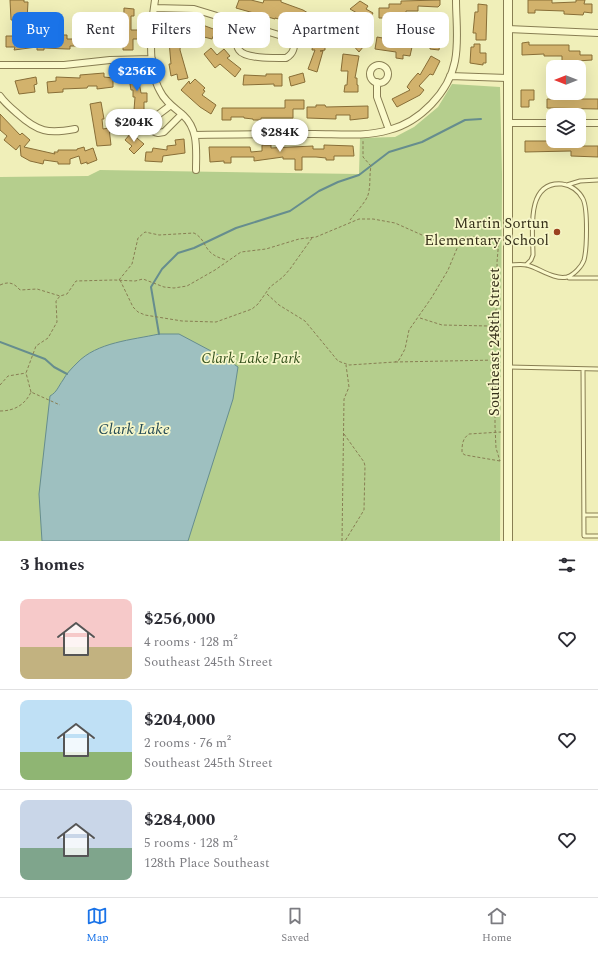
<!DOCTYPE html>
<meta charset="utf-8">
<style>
:root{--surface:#fff;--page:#f7f7f7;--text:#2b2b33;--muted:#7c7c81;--line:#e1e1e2;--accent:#1a73e8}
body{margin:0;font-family:Spectral,serif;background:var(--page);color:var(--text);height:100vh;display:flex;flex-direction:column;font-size:15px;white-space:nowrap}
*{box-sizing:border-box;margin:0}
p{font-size:13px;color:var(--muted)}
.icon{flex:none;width:22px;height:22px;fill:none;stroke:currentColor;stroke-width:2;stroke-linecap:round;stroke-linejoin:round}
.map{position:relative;height:541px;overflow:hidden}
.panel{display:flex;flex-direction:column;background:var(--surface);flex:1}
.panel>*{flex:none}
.top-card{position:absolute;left:12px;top:12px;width:574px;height:36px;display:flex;gap:8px}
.needle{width:26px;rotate:270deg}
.fabs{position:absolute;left:546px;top:60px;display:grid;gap:8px}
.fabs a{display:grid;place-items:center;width:40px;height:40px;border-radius:8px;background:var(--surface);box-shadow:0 4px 16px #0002;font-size:20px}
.price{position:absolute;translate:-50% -34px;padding:0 9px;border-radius:14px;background:#fff;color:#222;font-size:13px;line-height:26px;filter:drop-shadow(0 1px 2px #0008)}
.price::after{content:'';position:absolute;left:50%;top:24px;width:12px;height:9px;margin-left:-6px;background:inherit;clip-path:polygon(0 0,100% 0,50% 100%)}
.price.current{background:var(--accent);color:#fff}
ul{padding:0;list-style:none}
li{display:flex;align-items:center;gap:12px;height:100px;padding:0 20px}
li+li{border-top:1px solid var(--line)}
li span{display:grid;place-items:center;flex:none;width:112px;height:80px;border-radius:8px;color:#555}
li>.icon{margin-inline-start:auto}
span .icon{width:48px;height:48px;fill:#fffc;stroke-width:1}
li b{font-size:17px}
h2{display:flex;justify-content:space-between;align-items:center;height:48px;padding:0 20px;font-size:17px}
.tag{padding:0 14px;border-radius:8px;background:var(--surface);box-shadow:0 4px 16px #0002;font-size:14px;line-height:36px}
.tag.current{background:var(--accent);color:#fff}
.menu{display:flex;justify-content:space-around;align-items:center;height:56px;border-top:1px solid var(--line);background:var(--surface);font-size:11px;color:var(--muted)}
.menu a{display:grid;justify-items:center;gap:2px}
.menu .current{color:var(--accent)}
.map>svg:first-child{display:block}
.green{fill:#b5ce8d}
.water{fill:#9ec0c0;stroke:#668d8e}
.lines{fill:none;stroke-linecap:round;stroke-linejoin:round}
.stream{stroke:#668d8e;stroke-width:2}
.building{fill:#d2b26c;stroke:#886e37}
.service-casing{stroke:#887e53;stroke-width:5}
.minor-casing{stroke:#887e53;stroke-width:8}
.tertiary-casing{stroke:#887e53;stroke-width:10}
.path{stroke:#887e53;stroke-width:1;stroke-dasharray:3 2;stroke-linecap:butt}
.service{stroke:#fbfacc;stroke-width:3}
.minor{stroke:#fbfacc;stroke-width:6}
.tertiary{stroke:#fbfacc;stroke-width:8}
.poi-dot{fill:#9a411f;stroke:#f7f7c9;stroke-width:1.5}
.labels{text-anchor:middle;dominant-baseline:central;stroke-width:3.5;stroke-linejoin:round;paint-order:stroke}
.poi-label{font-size:15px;fill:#352f19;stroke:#f7f7c9;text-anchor:end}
.street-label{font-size:15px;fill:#352f19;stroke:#f7f7c9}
.park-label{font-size:15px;font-style:italic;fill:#37531e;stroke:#f7f7c9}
.water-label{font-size:16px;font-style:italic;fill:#274c56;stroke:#f7f7c9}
</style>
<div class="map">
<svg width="598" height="541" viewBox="0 0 598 541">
<rect width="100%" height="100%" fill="#f0efb9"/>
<!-- green -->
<path class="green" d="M452 84 500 87 502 175 500 541H0V177L88 176 100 170 359 174 360 138 395 137 414 127 438 107Z"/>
<!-- water -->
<path class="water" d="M159 334H179L228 360 238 367 233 399 188 541H42L39 494 50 396C57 392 58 387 63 380 66 374 72 368 77 363 97 342 132 340 159 334Z"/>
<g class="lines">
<!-- stream -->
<path class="stream" d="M159 334 151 287 162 269 178 253 194 248 236 228 290 211 319 191 338 182 359 175 389 152 422 142 465 120 481 119
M0 342 45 359 54 367 67 374"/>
</g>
<!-- building -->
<path class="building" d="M10 0H24V2H28L27 20H11Z
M239 0H251L263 3 264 0H281V2L303 10 318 19 314 26 308 22 306 26 299 22 300 20 288 16 286 21 275 18V19L236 8Z
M440 0V5L438 7 418 6V11H406V14H397V18H379V8H389V4H401V1Z
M528 0H552V3L576 2V0H585L584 4H592V13L584 12 583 15 564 14V11L535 10V13H528Z
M360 1 368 6 366 9 373 13 369 20 350 9Z
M478 4 487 5 486 40H476V33H473L475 12H478Z
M124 8 134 9V16H131V30H139V39H133V50H123Z
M430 18H439V25H443L441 44 440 43 439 50 430 49Z
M170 20H183V36H181L180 50 188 78 178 80 177 74 171 76 169 64H171L169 41H175L174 30H170Z
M200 24 216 30 212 39 196 35Z
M97 28 114 29V41L105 42V46H70V49H67L44 48V50H37V47L14 50 15 47H6V36H28V33H43V35H67V39H78V35H83L85 33H97Z
M314 34 324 36 323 45H325V50L320 51H323L317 72 308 69 315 50H312Z
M362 34 368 41 359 52 351 43Z
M377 37 394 40V44L412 47 410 56 403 55V59L396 58V52L375 49Z
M529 42V45H569V51H580V55H592V60L562 62V56H544V54L522 55V43Z
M474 44H480V53H486V63H483V65L470 63 471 47H474Z
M211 48 217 55 224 49 230 56 227 58 241 69 235 77 220 64 215 68 204 54Z
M343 54 359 56 355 78H357V85H358V92H344L345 85H347L348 71H341Z
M431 56 440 61 433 75 430 74 419 86 424 90 420 95 397 107 392 99 410 90 407 87 411 81 418 73 420 75Z
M137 71 141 93H147V102H144V110H134L135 97H133V90H131L128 73Z
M104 73V77L113 78V87L97 89V86H88L87 88 63 89V92L48 93 47 82 56 81V77L80 78V75Z
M303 73 305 82 291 86 289 77Z
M266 74H282V86H274V84L243 85 244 75 266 76Z
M36 77 37 84 34 85 35 92 19 94 15 81Z
M195 79 205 88 203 90 205 91 202 95 216 105 211 114 200 107 181 90 189 81 190 84Z
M521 90H534V100H529V107H521Z
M547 99H598V109L547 108Z
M285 100H304V109H293V118H261V120H253V119L244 118V117H231V120H222V108H285Z
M101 102 104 119H102L103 129 109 128 111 145 97 146 90 104Z
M316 105H325L326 107 368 106V118L350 120V115H336V119L307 118V107H316Z
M126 112 138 114 137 123 133 122 132 131 123 130Z
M0 114 20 135 22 133 30 140 24 147 55 154 54 152H58V150H77V149L84 147 85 151 93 148 97 160 87 164V162L81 164 79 156 70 159V164H58V162L44 160 43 164 30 161 21 156 20 145 16 150 4 140 7 136 0 130Z
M131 133 144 144 134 154 129 149 132 146 125 140Z
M184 139 185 153 163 156 162 162 145 161 146 152H152L153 148 167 150V146L176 145 175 140Z
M525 141H565V146H598V157L571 156V151L525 152Z
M262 145H271V148L313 146V149H324V145L353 146 354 156H334V160H326V158L316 157H302V170H295V159H283V157L254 161V157H231V163H224V161L210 162 209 147H250L251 152 262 151Z"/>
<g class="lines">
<!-- service casing -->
<g class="service-casing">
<path id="service" d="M567 185 580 181 598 180
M508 265C514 265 521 264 527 265 539 268 554 280 567 277 574 275 582 266 584 260 587 249 588 209 583 199 579 191 571 185 562 184 525 181 533 233 533 255L531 260 526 265
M569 278H598
M509 367 598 369
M583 369 584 536H598
M584 515H598"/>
</g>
<!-- minor casing -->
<g class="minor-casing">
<path id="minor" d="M155 0C151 26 147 68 160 91 165 102 175 108 183 115 199 130 196 150 196 170
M154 8 194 9 292 39C296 47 293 54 286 58 275 58 245 59 239 50 234 43 238 32 240 24
M508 29 598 33
M0 65H64L110 60 152 59
M370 74a9 9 0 1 1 18 0a9 9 0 1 1-18 0Z
M450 76 507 78
M377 82V97L389 130
M0 96C5 103 11 108 18 114 38 132 48 134 75 129
M171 105 151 120C149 127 152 132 158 133L164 132 182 114
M507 123H553
M579 123H598
M195 135C235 134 274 134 314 134 339 134 365 137 389 130 420 122 449 92 455 61 459 41 456 20 456 0"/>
</g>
<!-- tertiary casing -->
<g class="tertiary-casing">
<path id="tertiary" d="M508 0V541"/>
</g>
<!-- path -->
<path class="path" d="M350 220C355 213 366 202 368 195 371 185 369 176 371 166L363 157V141
M499 239 497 262 498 304 490 326 491 336 499 350 495 373V426L496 448 500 461
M119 280 132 264 138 238 145 232 159 235 194 233C209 241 201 254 227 260
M120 280 133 307 138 312 145 315 182 321 216 322 252 309 258 304 270 287 283 277 290 269 312 238
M0 285C9 281 14 283 20 290L37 289 60 296
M267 294 279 305 305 321 338 361 349 365 395 362 399 360 405 349 409 330 432 297 448 270 458 246 466 237
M420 318 442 325 489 326
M395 362 498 360
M0 385 8 376 26 373
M31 392 26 373 36 346 48 338 57 322 56 301 60 296 67 294 76 281 114 280 135 281 143 279 164 287 174 288 187 286 215 270 241 252 266 249 299 239 316 237 359 219H373L395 223 431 239 445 240 469 237 500 238
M0 411C14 411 25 405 31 392L60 405
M344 434 364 462 365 466 364 510 345 541
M500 461 465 455 462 453C462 445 462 439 469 434L501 432
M342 541 344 399 349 387 346 365"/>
<!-- service -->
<use href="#service" class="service"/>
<!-- minor -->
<use href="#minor" class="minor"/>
<!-- tertiary -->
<use href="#tertiary" class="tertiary"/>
</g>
<!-- markers -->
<circle class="poi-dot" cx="557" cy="232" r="4"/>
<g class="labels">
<!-- poi labels -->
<g class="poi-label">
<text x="549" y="223">Martin Sortun<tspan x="549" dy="17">Elementary School</tspan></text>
</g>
<!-- street labels -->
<g class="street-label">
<text transform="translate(494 342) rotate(-90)">Southeast 248th Street</text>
</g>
<!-- park labels -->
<g class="park-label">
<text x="251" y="358">Clark Lake Park</text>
</g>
<!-- water labels -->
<g class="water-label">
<text x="134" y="429">Clark Lake</text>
</g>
</g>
</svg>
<div class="fabs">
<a><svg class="needle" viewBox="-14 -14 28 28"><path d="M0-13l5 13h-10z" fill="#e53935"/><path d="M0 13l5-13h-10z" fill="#7c7c81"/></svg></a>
<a><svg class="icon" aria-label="layers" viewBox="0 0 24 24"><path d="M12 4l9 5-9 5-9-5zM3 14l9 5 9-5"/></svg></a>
</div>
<b class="price current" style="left:137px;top:92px">$256K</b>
<b class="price" style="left:134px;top:143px">$204K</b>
<b class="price" style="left:280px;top:153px">$284K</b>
<div class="top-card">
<a class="tag current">Buy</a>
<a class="tag">Rent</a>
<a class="tag">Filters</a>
<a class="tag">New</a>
<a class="tag">Apartment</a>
<a class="tag">House</a>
</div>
</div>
<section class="panel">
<h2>3 homes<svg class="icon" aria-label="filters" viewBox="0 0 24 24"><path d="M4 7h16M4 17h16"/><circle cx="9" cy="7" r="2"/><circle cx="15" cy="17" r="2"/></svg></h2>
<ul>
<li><span style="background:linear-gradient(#f6c9c9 60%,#c2b280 0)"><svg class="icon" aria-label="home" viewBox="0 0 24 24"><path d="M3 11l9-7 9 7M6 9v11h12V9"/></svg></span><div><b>$256,000</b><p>4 rooms · 128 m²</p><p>Southeast 245th Street</p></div><svg class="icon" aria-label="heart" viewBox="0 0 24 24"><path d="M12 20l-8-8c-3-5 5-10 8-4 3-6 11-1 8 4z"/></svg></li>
<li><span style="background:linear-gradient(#bfe0f5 65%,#8fb573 0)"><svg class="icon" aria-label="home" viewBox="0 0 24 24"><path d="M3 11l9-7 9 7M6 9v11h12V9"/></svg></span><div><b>$204,000</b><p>2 rooms · 76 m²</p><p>Southeast 245th Street</p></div><svg class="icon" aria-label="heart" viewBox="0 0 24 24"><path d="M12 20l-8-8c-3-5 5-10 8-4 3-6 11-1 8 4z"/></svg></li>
<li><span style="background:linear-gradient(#c9d6e8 60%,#7fa58c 0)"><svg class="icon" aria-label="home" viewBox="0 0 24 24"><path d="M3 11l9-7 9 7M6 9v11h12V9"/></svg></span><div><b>$284,000</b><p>5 rooms · 128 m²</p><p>128th Place Southeast</p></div><svg class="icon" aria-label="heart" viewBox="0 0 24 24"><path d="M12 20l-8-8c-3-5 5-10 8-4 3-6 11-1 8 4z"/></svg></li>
</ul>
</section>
<nav class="menu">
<a class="current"><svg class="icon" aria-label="map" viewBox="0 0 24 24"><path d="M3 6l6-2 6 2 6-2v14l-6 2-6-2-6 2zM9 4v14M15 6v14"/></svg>Map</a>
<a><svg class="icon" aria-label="saved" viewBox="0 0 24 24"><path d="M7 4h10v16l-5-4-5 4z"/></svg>Saved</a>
<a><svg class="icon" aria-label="home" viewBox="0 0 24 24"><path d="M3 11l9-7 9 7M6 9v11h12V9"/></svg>Home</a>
</nav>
